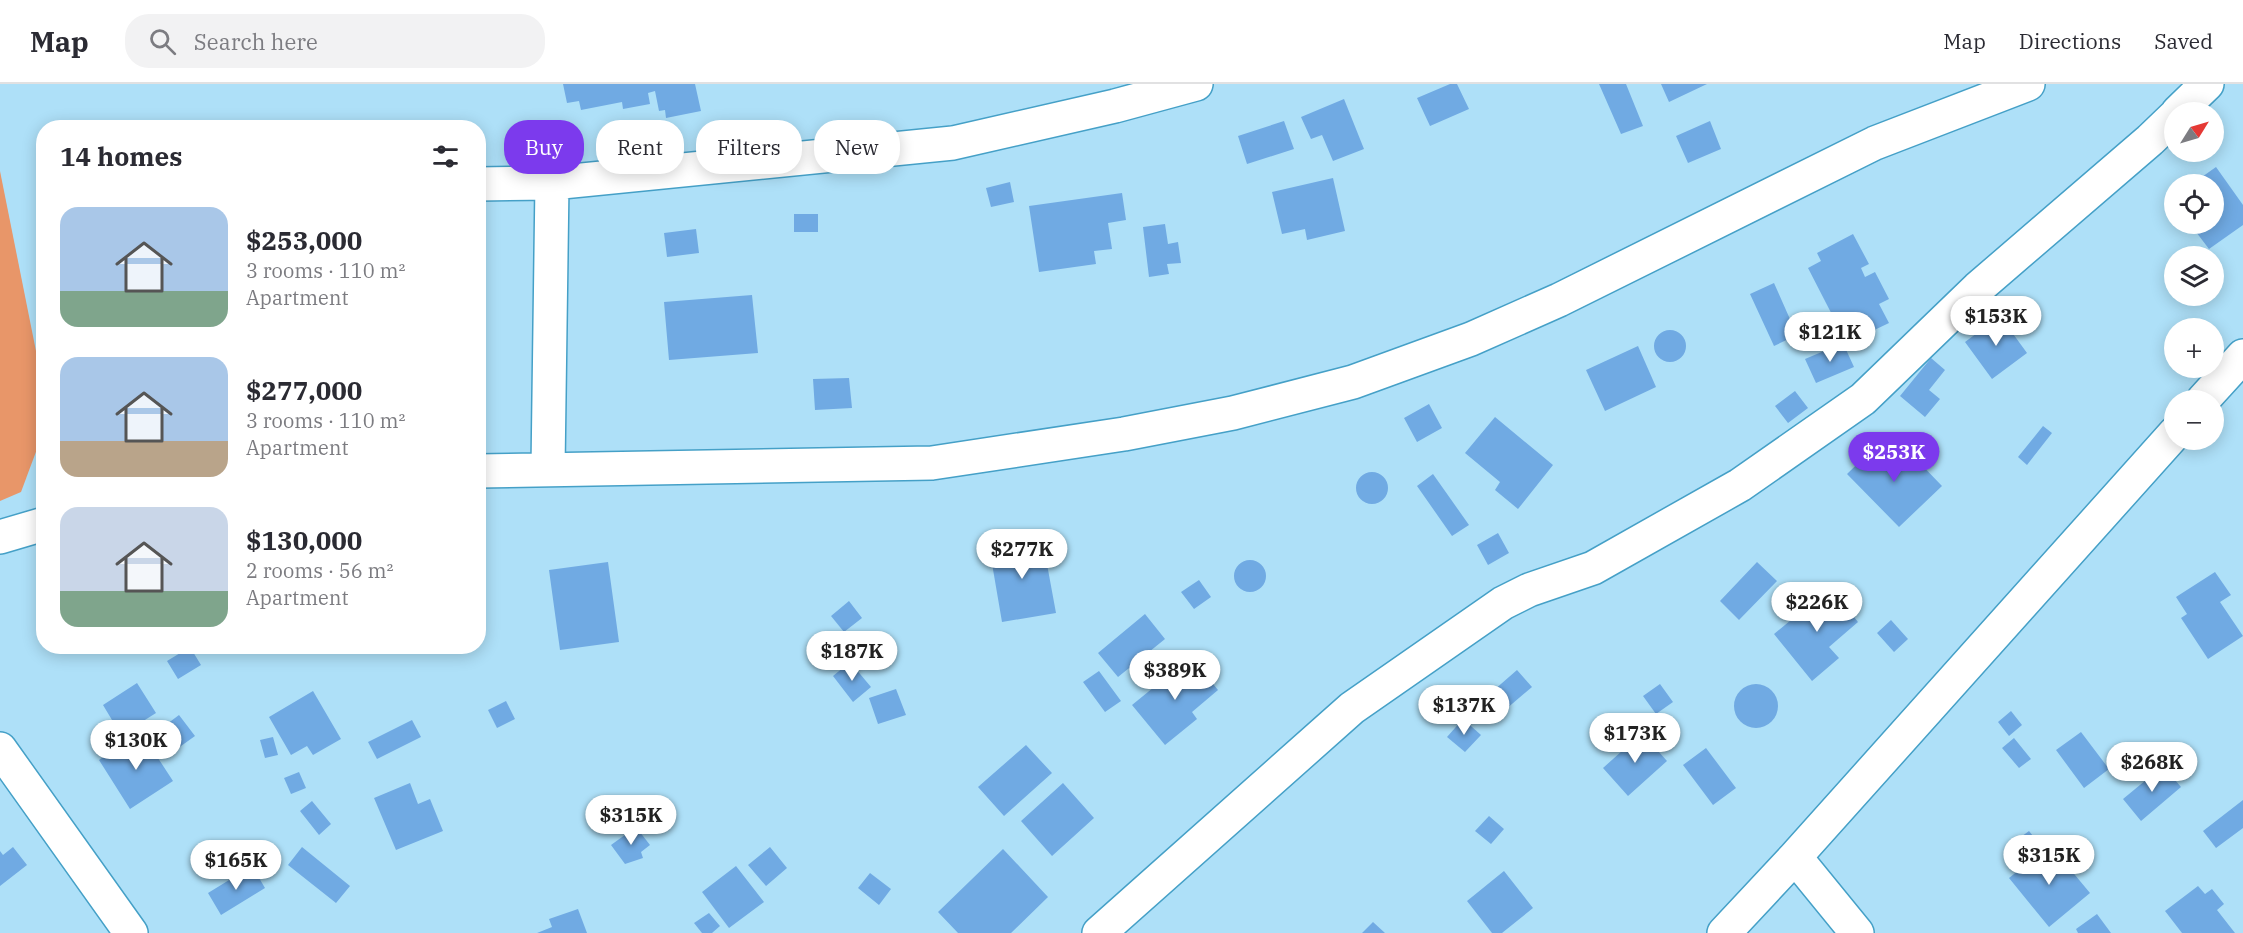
<!DOCTYPE html>
<meta charset="utf-8">
<style>
:root{--surface:#fff;--page:#f2f2f3;--text:#2b2b33;--muted:#7c7c81;--line:#e1e1e2;--accent:#7c3aed}
body{margin:0;font-family:"IBM Plex Serif",serif;background:var(--page);color:var(--text);height:100vh;display:flex;flex-direction:column;font-size:22px;white-space:nowrap}
*{box-sizing:border-box;margin:0}
p{font-size:20px;color:var(--muted)}
.icon{flex:none;width:33px;height:33px;fill:none;stroke:currentColor;stroke-width:2;stroke-linecap:round;stroke-linejoin:round}
.map{position:relative;flex:1;overflow:hidden}
.panel{position:absolute;left:36px;top:36px;width:450px;height:534px;display:flex;flex-direction:column;background:var(--surface);border-radius:24px;box-shadow:0 3px 15px #0003}
.panel>*{flex:none}
.top-card{position:absolute;left:504px;top:36px;width:570px;height:54px;display:flex;gap:12px}
.needle{width:39px;rotate:53deg}
.tools{position:absolute;left:2164px;top:18px;display:grid;gap:12px}
.tools a{display:grid;place-items:center;width:60px;height:60px;border-radius:50%;background:var(--surface);box-shadow:0 3px 15px #0003;font-size:30px}
.price{position:absolute;translate:-50% -51px;padding:0 14px;border-radius:21px;background:#fff;color:#222;font-size:20px;line-height:39px;filter:drop-shadow(0 2px 3px #0008)}
.price::after{content:'';position:absolute;left:50%;top:36px;width:18px;height:14px;margin-left:-9px;background:inherit;clip-path:polygon(0 0,100% 0,50% 100%)}
.price.selected{background:var(--accent);color:#fff}
ul{padding:0;list-style:none}
li{display:flex;align-items:center;gap:18px;height:150px;padding:0 24px}
li span{display:grid;place-items:center;flex:none;width:168px;height:120px;border-radius:18px;color:#555}
li>.icon{margin-inline-start:auto}
span .icon{width:72px;height:72px;fill:#fffc;stroke-width:1}
li b{font-size:26px}
h2{display:flex;justify-content:space-between;align-items:center;height:72px;padding:0 24px;font-size:26px}
.pill{padding:0 21px;border-radius:24px;background:var(--surface);box-shadow:0 3px 15px #0003;font-size:21px;line-height:54px}
.pill.selected{background:var(--accent);color:#fff}
header{display:flex;align-items:center;gap:36px;box-sizing:border-box;height:84px;padding:0 30px;background:var(--surface);border-bottom:2px solid var(--line)}
header strong{font-size:28px}
nav{display:flex;gap:33px;margin-inline-start:auto;font-size:21px}
.search{width:420px;height:54px;background:var(--page);display:flex;align-items:center;gap:15px;box-sizing:border-box;padding:0 21px;border-radius:24px;color:var(--muted);font-size:22px}
.map>svg:first-child{display:block}
.green{fill:#e89669}
.building{fill:#70aae3}
.lines{fill:none;stroke-linecap:round;stroke-linejoin:round}
.minor-casing{stroke:#45a0c7;stroke-width:36}
.minor{stroke:#fff;stroke-width:33}
</style>
<header>
<strong>Map</strong>
<div class="search"><svg class="icon" aria-label="search" viewBox="0 0 24 24"><circle cx="10" cy="10" r="6"/><path d="M15 15l6 6"/></svg>Search here</div>
<nav><a>Map</a><a>Directions</a><a>Saved</a></nav>
</header>
<div class="map">
<svg width="2243" height="849" viewBox="0 0 2243 849">
<rect width="100%" height="100%" fill="#aee0f8"/>
<!-- green -->
<path class="green" d="M0 87 43 302V349L21 408 0 417Z"/>
<!-- building -->
<path class="building" d="M563 0H695L701 27 666 34 665 26 659 27 655 7 648 9 650 20 623 25 622 18 581 26 579 17 567 19Z
M1450 0H1457L1469 25 1430 42 1417 14Z
M1599 0H1626L1643 42 1621 50Z
M1661 0H1707L1669 18Z
M1344 15 1364 65 1333 77 1322 51 1311 55 1301 33Z
M1284 37 1294 65 1247 80 1238 52Z
M1710 37 1721 65 1688 79 1676 52Z
M2216 83 2243 121V141L2209 165 2190 140H2214V100H2192Z
M1333 94 1345 147 1307 156 1305 145 1282 150 1272 108Z
M1010 98 1014 118 991 123 986 104Z
M1122 109 1126 136 1108 139 1112 165 1094 167 1096 180 1039 188 1029 122Z
M794 130H818V148H794Z
M1165 140 1168 160 1178 158 1181 179 1167 180 1169 190 1149 193 1143 143Z
M696 145 699 169 667 173 664 149Z
M1853 150 1869 180 1861 184 1865 193 1875 188 1889 215 1879 220 1889 239 1866 250 1862 243 1843 252 1808 184 1821 177 1817 169Z
M1774 199 1797 251 1774 262 1750 210Z
M752 211 758 269 669 276 664 218Z
M2000 232 2027 269 1992 295 1965 258Z
M1654 262a16 16 0 1 1 32 0a16 16 0 1 1-32 0Z
M1843 259 1854 283 1816 299 1805 275Z
M1638 262 1656 303 1605 327 1586 286Z
M1931 274 1945 286 1929 306 1940 315 1925 333 1900 312Z
M849 294 852 324 815 326 813 295Z
M1795 307 1808 324 1788 339 1775 322Z
M1429 320 1442 344 1417 358 1404 334Z
M1495 333 1553 381 1518 425 1495 406 1500 398 1465 369Z
M2043 342 2052 349 2027 381 2018 373Z
M1881 357 1905 382 1914 373 1942 402 1899 443 1847 390Z
M1356 404a16 16 0 1 1 32 0a16 16 0 1 1-32 0Z
M1433 390 1469 441 1452 452 1417 402Z
M1498 449 1509 469 1488 481 1477 461Z
M1042 453 1056 529 1002 538 989 462Z
M1234 492a16 16 0 1 1 32 0a16 16 0 1 1-32 0Z
M608 478 619 558 560 566 549 486Z
M1757 478 1777 497 1739 536 1720 517Z
M2215 488 2231 511 2220 518 2243 552 2208 575 2181 534 2187 530 2176 513Z
M1199 496 1211 513 1194 525 1181 508Z
M1830 504 1858 538 1829 563 1839 574 1812 597 1774 550Z
M849 517 862 534 844 548 831 532Z
M1145 530 1165 555 1118 593 1098 569Z
M1891 536 1908 555 1894 568 1877 549Z
M190 563 201 581 178 595 167 577Z
M1191 573 1218 606 1192 628 1197 635 1165 661 1132 621Z
M850 578 871 603 853 618 833 592Z
M1517 586 1532 603 1492 637 1478 620Z
M1099 587 1121 617 1105 628 1083 598Z
M137 599 156 629 121 651 103 621Z
M1660 600 1673 618 1656 630 1643 612Z
M1734 622a22 22 0 1 1 44 0a22 22 0 1 1-44 0Z
M896 605 906 631 878 640 869 614Z
M313 607 341 655 313 671 307 662 291 671 269 633Z
M506 617 515 635 497 644 488 626Z
M2011 627 2022 641 2009 652 1998 638Z
M179 631 195 652 174 667 159 646Z
M1463 635 1481 651 1465 668 1447 653Z
M412 636 421 653 377 675 368 658Z
M141 648 173 697 130 725 99 676Z
M2081 648 2109 685 2084 704 2056 666Z
M1642 649 1667 677 1628 712 1603 684Z
M273 653 278 671 265 674 260 656Z
M2014 654 2031 675 2019 684 2002 664Z
M1026 661 1052 689 1004 732 978 703Z
M1706 664 1736 704 1713 721 1683 681Z
M2163 682 2181 703 2141 737 2123 715Z
M299 688 306 704 291 710 284 694Z
M410 699 418 720 430 715 443 747 396 766 374 714Z
M1063 699 1094 734 1052 772 1021 737Z
M2243 716V744L2216 764 2203 747Z
M312 717 331 740 319 751 300 727Z
M1489 732 1504 745 1491 760 1475 747Z
M636 743 650 761 641 768 643 774 625 780 611 761Z
M2029 747 2040 761 2024 772 2014 758Z
M2050 761 2090 809 2049 843 2009 794Z
M13 763 27 781 0 802V767L3 771Z
M302 763 350 802 336 819 288 781Z
M770 763 787 784 766 802 748 781Z
M1003 765 1048 813 1011 849H958L938 828Z
M252 782 265 804 221 831 208 809Z
M736 782 764 818 729 844 702 808Z
M1504 787 1533 824 1502 849H1492L1467 817Z
M870 789 891 805 879 821 858 804Z
M2198 802 2205 810 2212 805 2224 820 2217 826 2235 849H2182L2165 827Z
M578 825 587 849H537L552 843 549 835Z
M709 829 720 842 712 849H702L694 839Z
M2097 830 2111 849H2078L2076 845Z
M1373 838 1385 849H1362Z"/>
<g class="lines">
<!-- minor casing -->
<g class="minor-casing">
<path id="minor" d="M2178 28 2207 0
M478 100 552 99 953 59 1115 22 1196 0
M2203 316 2243 272
M548 384 552 99
M478 387 932 379 1124 350 1233 329 1353 298 1471 255 1559 216 1875 59 2028 0
M0 453 44 440
M0 665 131 849
M1795 773 1857 849
M1099 849 1352 624 1503 519 1529 506 1593 484 1740 401 1863 315 1978 204 2150 56 2175 32
M1724 849 1795 773 2175 349"/>
</g>
<!-- minor -->
<use href="#minor" class="minor"/>
</g>
</svg>
<div class="tools">
<a><svg class="needle" viewBox="-14 -14 28 28"><path d="M0-13l5 13h-10z" fill="#e53935"/><path d="M0 13l5-13h-10z" fill="#7c7c81"/></svg></a>
<a><svg class="icon" aria-label="locate" viewBox="0 0 24 24"><circle cx="12" cy="12" r="6"/><path d="M12 2v4M12 18v4M2 12h4M18 12h4"/></svg></a>
<a><svg class="icon" aria-label="layers" viewBox="0 0 24 24"><path d="M12 4l9 5-9 5-9-5zM3 14l9 5 9-5"/></svg></a>
<a>+</a>
<a>−</a>
</div>
<b class="price" style="left:1996px;top:263px">$153K</b>
<b class="price" style="left:1830px;top:279px">$121K</b>
<b class="price selected" style="left:1894px;top:399px">$253K</b>
<b class="price" style="left:1022px;top:496px">$277K</b>
<b class="price" style="left:1817px;top:549px">$226K</b>
<b class="price" style="left:852px;top:598px">$187K</b>
<b class="price" style="left:1175px;top:617px">$389K</b>
<b class="price" style="left:1464px;top:652px">$137K</b>
<b class="price" style="left:1635px;top:680px">$173K</b>
<b class="price" style="left:136px;top:687px">$130K</b>
<b class="price" style="left:2152px;top:709px">$268K</b>
<b class="price" style="left:631px;top:762px">$315K</b>
<b class="price" style="left:2049px;top:802px">$315K</b>
<b class="price" style="left:236px;top:807px">$165K</b>
<div class="top-card">
<a class="pill selected">Buy</a>
<a class="pill">Rent</a>
<a class="pill">Filters</a>
<a class="pill">New</a>
</div>
<section class="panel">
<h2>14 homes<svg class="icon" aria-label="filters" viewBox="0 0 24 24"><path d="M4 7h16M4 17h16"/><circle cx="9" cy="7" r="2"/><circle cx="15" cy="17" r="2"/></svg></h2>
<ul>
<li><span style="background:linear-gradient(#a9c7e8 70%,#7fa58c 0)"><svg class="icon" aria-label="home" viewBox="0 0 24 24"><path d="M3 11l9-7 9 7M6 9v11h12V9"/></svg></span><div><b>$253,000</b><p>3 rooms · 110 m²</p><p>Apartment</p></div></li>
<li><span style="background:linear-gradient(#a9c7e8 70%,#b9a48a 0)"><svg class="icon" aria-label="home" viewBox="0 0 24 24"><path d="M3 11l9-7 9 7M6 9v11h12V9"/></svg></span><div><b>$277,000</b><p>3 rooms · 110 m²</p><p>Apartment</p></div></li>
<li><span style="background:linear-gradient(#c9d6e8 70%,#7fa58c 0)"><svg class="icon" aria-label="home" viewBox="0 0 24 24"><path d="M3 11l9-7 9 7M6 9v11h12V9"/></svg></span><div><b>$130,000</b><p>2 rooms · 56 m²</p><p>Apartment</p></div></li>
</ul>
</section>
</div>
